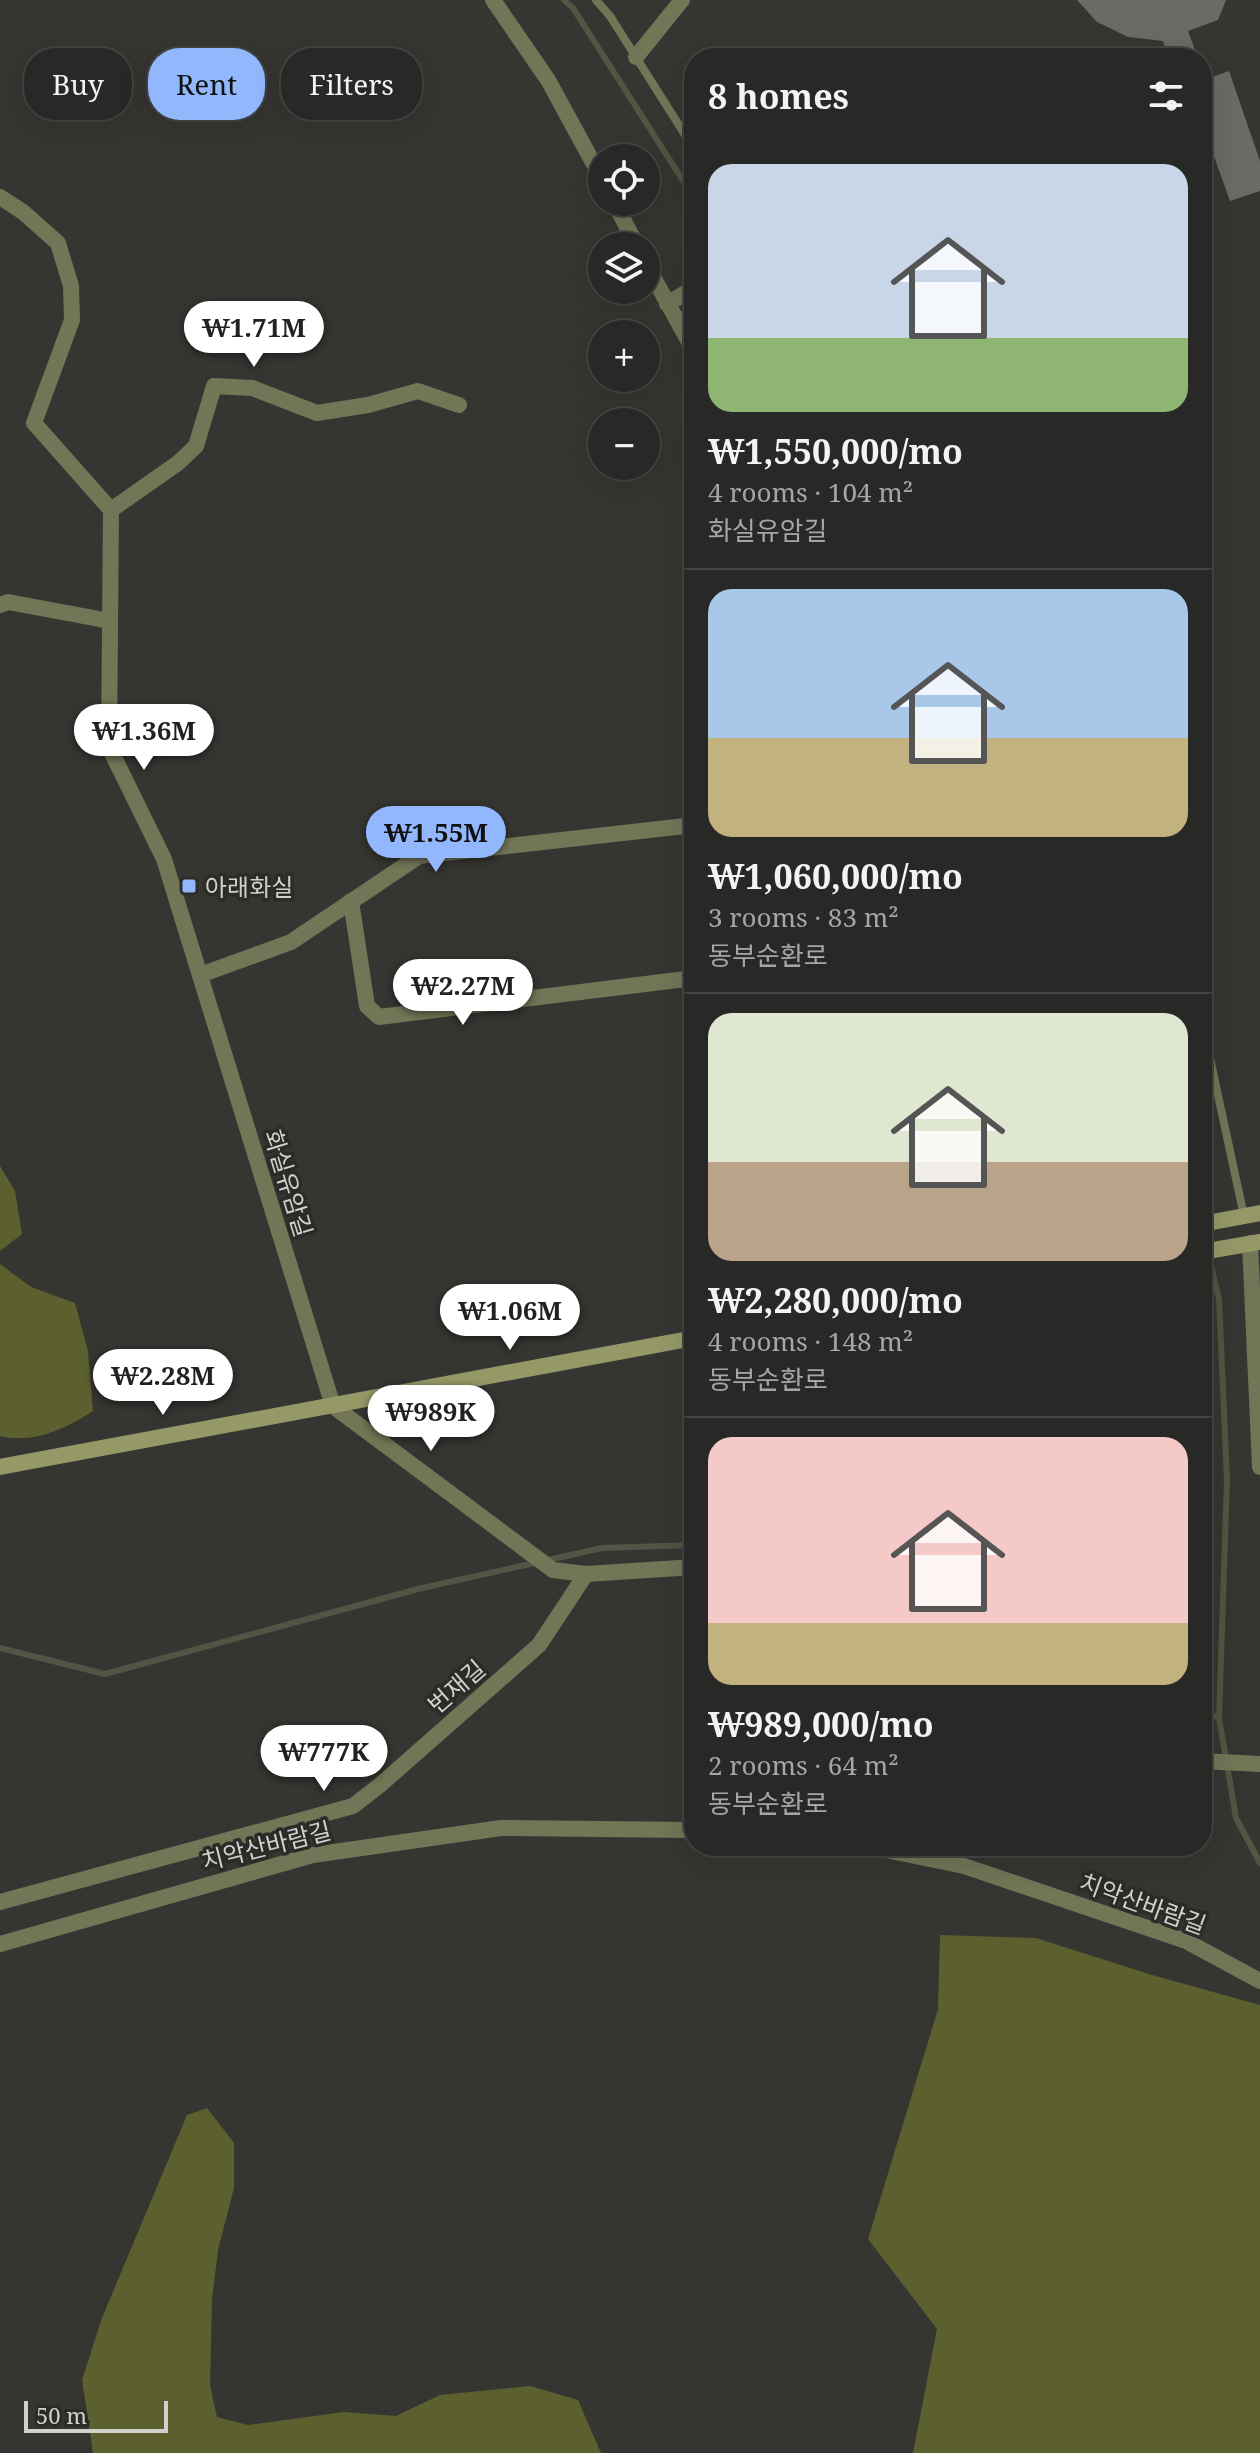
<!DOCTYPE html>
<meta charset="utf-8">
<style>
:root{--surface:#282826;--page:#343432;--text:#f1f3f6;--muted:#a5a6a7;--line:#444443;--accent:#92b7fd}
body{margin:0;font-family:"Noto Serif","Noto Sans KR",serif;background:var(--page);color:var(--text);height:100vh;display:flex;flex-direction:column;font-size:30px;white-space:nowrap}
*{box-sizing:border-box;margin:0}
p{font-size:26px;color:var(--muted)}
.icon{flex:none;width:44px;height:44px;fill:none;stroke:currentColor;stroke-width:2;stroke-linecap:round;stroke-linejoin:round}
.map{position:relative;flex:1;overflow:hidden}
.side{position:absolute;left:684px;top:48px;width:528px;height:1808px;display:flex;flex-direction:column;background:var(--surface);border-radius:32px;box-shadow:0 8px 32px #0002,0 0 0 2px var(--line)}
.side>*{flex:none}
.top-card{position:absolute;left:24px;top:48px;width:540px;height:72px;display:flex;gap:16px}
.controls{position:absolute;left:588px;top:144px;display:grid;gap:16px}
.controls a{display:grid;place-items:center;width:72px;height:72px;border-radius:50%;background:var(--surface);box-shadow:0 8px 32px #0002,0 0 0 2px var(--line);font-size:40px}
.scale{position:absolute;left:24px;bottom:20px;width:144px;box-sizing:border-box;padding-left:8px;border:4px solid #d1d1cf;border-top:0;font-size:22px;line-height:28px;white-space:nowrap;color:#d1d1cf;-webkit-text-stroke:6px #2b2c28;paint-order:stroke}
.price{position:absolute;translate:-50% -68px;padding:0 18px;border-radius:28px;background:#fff;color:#222;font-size:26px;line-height:52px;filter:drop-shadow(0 2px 4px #0008)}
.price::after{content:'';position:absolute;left:50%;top:48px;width:24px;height:18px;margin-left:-12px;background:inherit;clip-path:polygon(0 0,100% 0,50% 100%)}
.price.active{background:var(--accent);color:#111}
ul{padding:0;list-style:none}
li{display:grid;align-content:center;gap:16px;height:424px;padding:0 24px}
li+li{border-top:2px solid var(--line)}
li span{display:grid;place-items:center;height:248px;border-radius:24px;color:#555}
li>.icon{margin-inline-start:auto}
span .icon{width:144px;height:144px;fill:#fffc;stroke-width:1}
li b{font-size:34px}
h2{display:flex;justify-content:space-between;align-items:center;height:96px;padding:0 24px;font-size:34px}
.tag{padding:0 28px;border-radius:32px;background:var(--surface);box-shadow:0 8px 32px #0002,0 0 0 2px var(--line);font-size:28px;line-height:72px}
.tag.active{background:var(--accent);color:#111}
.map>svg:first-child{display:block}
.green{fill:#5c602e}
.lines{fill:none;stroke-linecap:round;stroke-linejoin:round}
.stream{stroke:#535443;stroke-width:6}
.building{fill:#6a6b66}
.lane{stroke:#727657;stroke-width:8}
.street{stroke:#727657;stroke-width:16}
.secondary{stroke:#959968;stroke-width:16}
.poi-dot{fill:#92b7fd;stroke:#2b2c28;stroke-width:3}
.labels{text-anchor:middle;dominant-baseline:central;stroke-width:7;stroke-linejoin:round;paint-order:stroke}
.poi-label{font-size:24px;fill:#d1d1cf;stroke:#2b2c28;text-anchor:start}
.street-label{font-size:24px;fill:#d1d1cf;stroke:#2b2c28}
</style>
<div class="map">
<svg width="1260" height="2453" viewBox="0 0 1260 2453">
<rect width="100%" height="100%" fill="#353632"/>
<!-- green -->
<path class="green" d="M0 1166 15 1191 22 1234 0 1251Z
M0 1264 31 1287 75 1303 88 1351 93 1411C65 1429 34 1444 0 1436Z
M940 1935 1036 1938 1152 1975 1260 2005V2453H913L937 2329 868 2239 938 2009Z
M207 2108 234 2143V2188L218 2250 212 2300 210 2385 217 2417 248 2425 344 2412 396 2416 440 2395 530 2386 578 2400 601 2453H93L82 2380 102 2318 187 2115Z"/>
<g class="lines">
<!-- stream -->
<path class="stream" d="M564 0 573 8 694 198
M1202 1229 1219 1299 1227 1480 1219 1718 1236 1818 1260 1863
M0 1648 105 1674 418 1589 602 1548 694 1545
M1202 1711 1219 1718"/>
</g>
<!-- building -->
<path class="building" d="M1077 0H1226L1218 20 1188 31 1198 58H1169L1163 41 1128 37 1097 22Z
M1229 71 1260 161V191L1230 201 1202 123V81Z"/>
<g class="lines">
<!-- lane -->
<path class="lane" d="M596 0 610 16 694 149
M1202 1021 1244 1216"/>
<!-- street -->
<path class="street" d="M493 0 548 80 602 179
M636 57 682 0
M0 197 23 212 58 243 71 286 72 320 34 423 111 510 109 747 164 859 333 1406 553 1570 586 1574 694 1567
M614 202 637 246
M646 264 694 351
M667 304 694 288
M111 510 178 463 196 446 214 386 252 388 317 413 368 405 418 391 459 405
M0 605 8 602 110 621
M351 901 367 1006 379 1017 694 978
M200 975 291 942 419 856 694 825
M1250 1243 1260 1467
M1202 1761 1260 1764
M866 1846 964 1866 1186 1941 1260 1981
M0 1902 353 1806 380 1785 539 1645 586 1574
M0 1944 313 1855 501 1828 694 1830"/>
<!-- secondary -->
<path class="secondary" d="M1202 1224 1260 1213
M1202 1252 1260 1242
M0 1467 694 1338"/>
</g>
<!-- markers -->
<rect class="poi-dot" x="181" y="878" width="16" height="16" rx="4"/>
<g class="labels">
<!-- poi labels -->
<g class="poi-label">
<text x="205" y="886">아래화실</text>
</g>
<!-- street labels -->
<g class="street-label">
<text transform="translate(289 1183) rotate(73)">화실유암길</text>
<text transform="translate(456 1686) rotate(-41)">번재길</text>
<text transform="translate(266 1845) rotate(-14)">치악산바람길</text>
<text transform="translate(1143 1903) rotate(20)">치악산바람길</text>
</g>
</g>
</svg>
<div class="controls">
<a><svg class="icon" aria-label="locate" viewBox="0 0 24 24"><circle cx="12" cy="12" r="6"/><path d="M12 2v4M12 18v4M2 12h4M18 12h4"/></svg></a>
<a><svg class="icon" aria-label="layers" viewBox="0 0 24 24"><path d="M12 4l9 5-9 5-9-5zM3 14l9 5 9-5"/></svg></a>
<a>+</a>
<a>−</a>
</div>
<div class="scale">50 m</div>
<b class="price" style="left:254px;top:369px">₩1.71M</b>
<b class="price" style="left:144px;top:772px">₩1.36M</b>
<b class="price active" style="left:436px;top:874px">₩1.55M</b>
<b class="price" style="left:463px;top:1027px">₩2.27M</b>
<b class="price" style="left:510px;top:1352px">₩1.06M</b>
<b class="price" style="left:163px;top:1417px">₩2.28M</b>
<b class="price" style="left:431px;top:1453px">₩989K</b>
<b class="price" style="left:324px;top:1793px">₩777K</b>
<div class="top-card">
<a class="tag">Buy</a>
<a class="tag active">Rent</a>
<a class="tag">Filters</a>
</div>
<section class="side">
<h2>8 homes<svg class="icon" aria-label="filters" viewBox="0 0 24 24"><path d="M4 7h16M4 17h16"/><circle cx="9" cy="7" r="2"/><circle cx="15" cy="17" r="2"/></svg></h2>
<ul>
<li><span style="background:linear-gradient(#c9d6e8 70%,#8fb573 0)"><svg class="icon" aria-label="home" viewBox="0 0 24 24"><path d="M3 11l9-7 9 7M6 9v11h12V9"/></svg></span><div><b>₩1,550,000/mo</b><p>4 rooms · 104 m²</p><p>화실유암길</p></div></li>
<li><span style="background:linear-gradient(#a9c7e8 60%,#c2b280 0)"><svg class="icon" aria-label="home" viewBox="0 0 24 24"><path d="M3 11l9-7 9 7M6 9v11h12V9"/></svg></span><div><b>₩1,060,000/mo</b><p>3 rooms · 83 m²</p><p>동부순환로</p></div></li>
<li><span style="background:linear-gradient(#dfe7d0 60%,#b9a48a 0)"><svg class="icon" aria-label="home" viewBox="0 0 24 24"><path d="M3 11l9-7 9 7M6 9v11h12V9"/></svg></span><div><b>₩2,280,000/mo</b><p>4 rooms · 148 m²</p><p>동부순환로</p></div></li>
<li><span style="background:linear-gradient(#f6c9c9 75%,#c2b280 0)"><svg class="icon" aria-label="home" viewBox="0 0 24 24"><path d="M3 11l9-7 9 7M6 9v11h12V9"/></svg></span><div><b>₩989,000/mo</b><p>2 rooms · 64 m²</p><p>동부순환로</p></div></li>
</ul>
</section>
</div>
